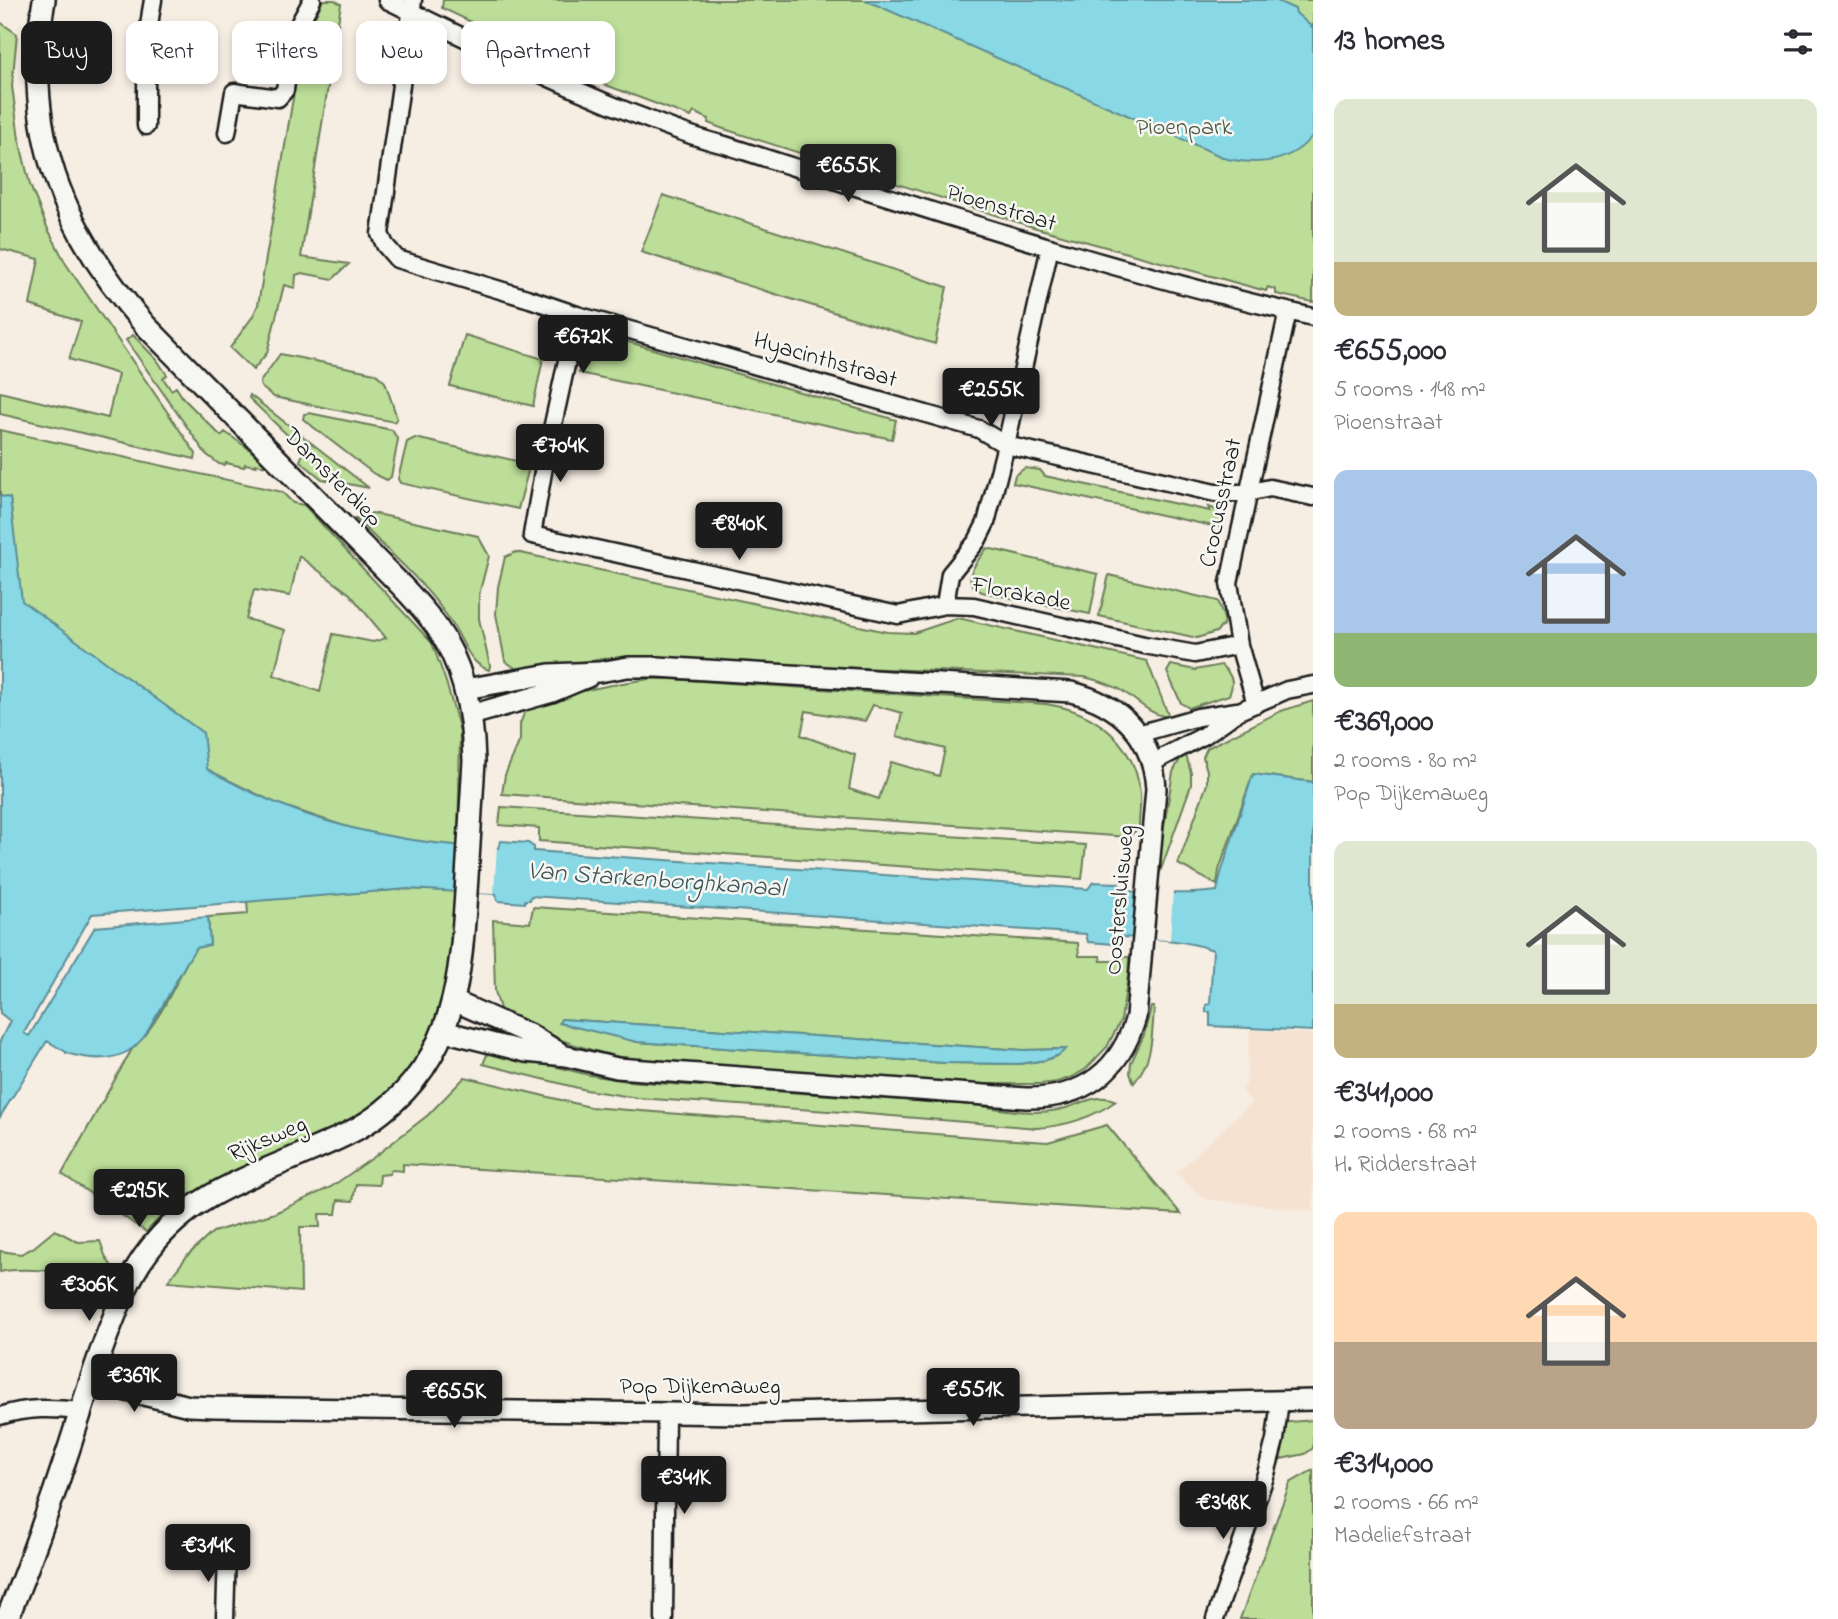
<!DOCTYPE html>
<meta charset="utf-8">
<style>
:root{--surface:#fff;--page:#f7f7f7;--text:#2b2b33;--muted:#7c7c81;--accent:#1c1c1c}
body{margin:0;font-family:"Indie Flower",sans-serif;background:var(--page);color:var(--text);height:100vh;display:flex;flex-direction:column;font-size:26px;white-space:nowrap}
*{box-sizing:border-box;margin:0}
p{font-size:23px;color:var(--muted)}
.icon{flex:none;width:38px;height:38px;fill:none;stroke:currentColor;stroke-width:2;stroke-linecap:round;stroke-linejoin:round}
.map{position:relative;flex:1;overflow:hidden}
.panel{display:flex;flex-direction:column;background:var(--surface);width:525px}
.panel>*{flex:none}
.top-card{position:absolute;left:21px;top:21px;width:665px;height:63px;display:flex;gap:14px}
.price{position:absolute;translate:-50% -60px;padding:0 16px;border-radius:7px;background:var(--accent);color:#fff;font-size:23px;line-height:46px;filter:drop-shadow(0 2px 4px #0008)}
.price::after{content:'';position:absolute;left:50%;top:42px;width:21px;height:16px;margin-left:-10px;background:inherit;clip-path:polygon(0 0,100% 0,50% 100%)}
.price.current{background:#222;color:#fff}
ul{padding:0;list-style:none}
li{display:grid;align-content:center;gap:14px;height:371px;padding:0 21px}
li span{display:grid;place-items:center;height:217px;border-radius:14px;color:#555}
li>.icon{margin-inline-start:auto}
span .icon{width:126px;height:126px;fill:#fffc;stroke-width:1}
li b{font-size:30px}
h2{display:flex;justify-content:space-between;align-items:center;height:84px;padding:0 21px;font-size:30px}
.pill{padding:0 24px;border-radius:14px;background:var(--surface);box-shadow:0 4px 10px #0003;font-size:24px;line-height:63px}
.pill.current{background:var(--accent);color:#fff}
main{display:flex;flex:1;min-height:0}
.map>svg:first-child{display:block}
.built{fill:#f6e2d1}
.green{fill:#bcde98;stroke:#6c7d5a;stroke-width:2;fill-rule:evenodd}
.water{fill:#88d8e5;stroke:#5d8d95;stroke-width:2}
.pier{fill:#f6ede3}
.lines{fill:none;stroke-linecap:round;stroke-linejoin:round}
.minor-casing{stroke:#1c1c1c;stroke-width:21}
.tertiary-casing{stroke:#1c1c1c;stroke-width:24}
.secondary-casing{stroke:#1c1c1c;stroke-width:26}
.minor{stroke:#f6f6f2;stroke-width:16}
.tertiary{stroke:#f6f6f2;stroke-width:19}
.secondary{stroke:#f6f6f2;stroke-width:21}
.labels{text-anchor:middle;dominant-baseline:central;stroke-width:5;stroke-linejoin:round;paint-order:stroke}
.park-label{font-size:24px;fill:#4c5641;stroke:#f6f6f2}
.street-label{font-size:24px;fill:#1c1c1c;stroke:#f6f6f2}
.water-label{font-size:26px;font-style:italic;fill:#3c5458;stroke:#f6f6f2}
</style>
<main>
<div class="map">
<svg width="1313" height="1619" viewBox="0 0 1313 1619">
<rect width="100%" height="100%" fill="#f6ede3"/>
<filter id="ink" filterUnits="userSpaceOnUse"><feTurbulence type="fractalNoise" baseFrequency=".0143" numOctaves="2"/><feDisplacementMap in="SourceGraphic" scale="14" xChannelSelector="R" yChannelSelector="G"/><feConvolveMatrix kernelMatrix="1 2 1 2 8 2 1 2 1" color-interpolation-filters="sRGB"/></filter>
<g filter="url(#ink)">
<!-- built -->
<path class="built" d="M1250 1030 1313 1034V1211L1204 1199 1176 1173 1252 1102 1241 1089 1246 1085Z"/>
<!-- green -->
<path class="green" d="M323 0H334L341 4 301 257 349 264 333 279 302 273 296 275 295 288 284 285 267 353 253 370 230 348 253 316 258 305 302 45Z
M443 0H1313V302L1276 294V290L1268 287 1266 291 1033 227 721 128 708 123 709 119 694 112 691 117 590 79 442 8Z
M0 22 17 34 12 86 19 139 30 185 47 227 66 264 196 454 195 459 0 414V392L108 418 118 374 69 359 81 322 30 305 39 259 0 249Z
M663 195 947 287 935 344 641 252Z
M601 334 896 420 892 439 579 373C583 357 584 341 601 334Z
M133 335 157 360 167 375 163 378 171 390 176 387 183 398 221 436 225 432 249 449 267 466 255 464 256 466 245 464 244 467 226 463 225 465 219 464 206 454 126 340Z
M465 335 543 359 533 406 450 386Z
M280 354 375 373 385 382 397 418 394 422 274 397 261 387 260 382Z
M250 395 369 488 322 479 300 461 304 451 249 398Z
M309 413 392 430 398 440 391 477 387 480 374 474 303 419 304 414Z
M0 430 282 492 293 503 304 505 432 643 446 682 460 731 458 847 405 840 353 829 275 803 206 769 203 733 21 601 10 498 0 496ZM299 556 350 594 386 638 373 642 333 634 320 692 274 675 285 630 246 619 254 590 290 596Z
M415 438 530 464 518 509 400 483 398 479 407 442Z
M1025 468 1040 470 1045 476 1210 511 1208 507C1220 510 1225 516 1222 528L1013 483 1015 475Z
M372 513 478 536 489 556 479 595V619L490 666 489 670C469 664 463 640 453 625 427 584 389 552 355 518H361Z
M987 548 1098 574 1090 614 982 592C958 581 977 562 987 548Z
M516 552 887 632 914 633 958 618 1147 661 1169 717C1149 715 1137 700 1121 690 1109 684 1097 680 1084 677L789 665 646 656 611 658 518 670 505 661 496 614 498 587 505 557Z
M1109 575 1218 601 1224 619 1223 625 1216 632 1197 638 1099 616Z
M1171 665 1195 670 1221 665C1232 675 1235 682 1229 695L1189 708 1181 703 1167 672Z
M650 679H670L1046 704C1095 711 1136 743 1140 794 1141 805 1139 816 1139 827L1129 837 502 794 505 775 520 740V724L527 706C568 694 607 684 650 679ZM873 705 902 713 897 736 945 749 939 776 891 762 879 799 849 789 855 755 801 735 806 711 865 721Z
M1313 701V782L1253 774 1219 870 1217 885 1178 864 1207 784V771L1203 757 1207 748 1281 711Z
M1186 755 1191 773V785L1159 875H1156L1173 772 1180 759Z
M501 807 1086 845 1082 879 539 841V828L499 825Z
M408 889 455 891C454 921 455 952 449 981 448 988 445 995 443 1002 440 1010 438 1019 435 1027 419 1065 386 1102 350 1121 316 1140 278 1151 243 1168 206 1185 173 1201 146 1232L62 1174 132 1049C159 1024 174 986 191 954L196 948 210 944 208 917 248 914 247 901Z
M533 907 1078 943 1079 956H1100L1101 961H1120L1121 957H1129L1128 976 1121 1020 1107 1047 1086 1069 1072 1077 1057 1082 1041 1084H975L643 1061C591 1054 550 1036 502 1016L495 991 493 920 530 923ZM561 1019 1023 1050 1065 1049 1059 1055 1046 1060 1019 1064 945 1063 637 1042Z
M1151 1007H1154C1152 1037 1153 1059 1134 1083L1130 1073 1131 1063 1144 1035Z
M489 1050 589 1075 627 1081 974 1105C1002 1109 1030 1115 1058 1110 1077 1107 1097 1091 1116 1101 1092 1118 1065 1126 1037 1128L843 1112 638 1098 586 1090 483 1064Z
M465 1077 590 1107 999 1139 1048 1142 1107 1125 1181 1214 403 1164V1171L391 1170 389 1174 380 1175 379 1185 356 1184 353 1201 338 1200 336 1214H319L320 1227H300L301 1292 168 1281 188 1255 213 1232 275 1213 331 1187 374 1157 428 1115Z
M55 1230 78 1242 100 1241 106 1258 116 1272 111 1289C105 1286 98 1282 91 1279 70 1271 21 1267 0 1272V1251L21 1254 33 1248Z
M1313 1420V1448L1305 1454 1276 1460 1279 1423Z
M1313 1470V1619H1240L1290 1483Z"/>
<!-- water -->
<path class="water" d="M865 0H1275L1295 9 1296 13 1313 28V135C1290 164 1260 165 1227 159Z
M0 496 10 498 22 601 203 733 207 769C229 781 251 793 274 802 345 832 422 845 498 848L501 841 528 843 534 847V851L1088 889 1093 882 1118 883 1124 891C1156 893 1186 895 1217 891L1221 873 1253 774 1313 782V1031L1210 1026V1012H1206V1005L1210 1004 1213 950C1183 939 1153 939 1121 937L1114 944 1088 942 1086 934 531 896 530 900H525V903L498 901 496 894 408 889 92 914 24 1033 29 1036 95 927 208 917 210 945 196 948C180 971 169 997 154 1020 150 1026 147 1034 142 1039 123 1063 93 1061 66 1053V1052L47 1041 0 1117V1041L10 1021 0 1013Z
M561 1019 1023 1050 1066 1049 1059 1055 1046 1060 1019 1064 945 1063 637 1042 559 1023Z"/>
<!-- pier -->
<path class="pier" d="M458 843 497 846 494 894 455 892Z
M1136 890 1173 892 1170 940 1132 938Z"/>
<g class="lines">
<!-- minor casing -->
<g class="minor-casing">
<path id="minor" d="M387 0C467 39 546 79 629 112 661 124 691 137 725 145 919 207 1113 272 1313 317
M413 0 380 234 385 245 397 259 530 299 577 315 979 429 1006 445 1215 493H1247L1270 488 1313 497
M146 126C146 84 145 42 153 0
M227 133 234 92 278 98 285 90 292 37 312 0
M577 315 545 461 532 535 898 615 945 605 974 606 1144 645 1195 654 1239 645
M945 605 950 574 977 541 986 523 1006 445 1050 247
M1256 704 1239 645 1229 583 1288 311
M1138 734 1198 717 1237 711
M1152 763 1205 735 1239 711 1287 690 1313 685
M0 1416C27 1407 53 1408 81 1411
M225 1619 227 1551
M664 1619 666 1413
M1215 1619 1266 1474 1275 1440 1280 1400"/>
</g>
<!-- tertiary casing -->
<g class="tertiary-casing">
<path id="tertiary" d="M471 715 552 692 588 677
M454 1001 531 1035 559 1052
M443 1031 526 1052 566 1056 617 1068 1026 1098C1083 1099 1120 1072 1136 1017L1156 789C1153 737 1121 704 1071 692L658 667H628L599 672 549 674 465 689
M90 1382 189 1406 213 1407 744 1414 1313 1400"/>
</g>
<!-- secondary casing -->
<g class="secondary-casing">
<path id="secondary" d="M7 1619C30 1562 51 1504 70 1445 83 1405 95 1365 111 1325 121 1299 131 1273 149 1250 188 1198 241 1180 298 1156 328 1143 357 1132 382 1112 460 1051 461 967 467 877 469 838 472 800 474 761 473 714 464 665 436 626 422 607 406 590 389 573L145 325C61 229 21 128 44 0"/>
</g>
<!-- minor -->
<use href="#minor" class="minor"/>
<!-- tertiary -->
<use href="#tertiary" class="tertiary"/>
<!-- secondary -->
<use href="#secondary" class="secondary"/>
</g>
</g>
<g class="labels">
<!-- park labels -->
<g class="park-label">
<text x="1184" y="128">Pioenpark</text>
</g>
<!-- street labels -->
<g class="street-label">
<text transform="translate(1001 209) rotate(17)">Pioenstraat</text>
<text transform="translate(825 361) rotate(16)">Hyacinthstraat</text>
<text transform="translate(332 478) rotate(45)">Damsterdiep</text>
<text transform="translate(1222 503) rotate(-78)">Crocusstraat</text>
<text transform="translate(1021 595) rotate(11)">Florakade</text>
<text transform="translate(1121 900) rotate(-85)">Oostersluisweg</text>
<text transform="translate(268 1140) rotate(-23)">Rijksweg</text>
<text x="700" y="1387">Pop Dijkemaweg</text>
</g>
<!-- water labels -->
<g class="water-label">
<text transform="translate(656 881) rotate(4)">Van Starkenborghkanaal</text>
</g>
</g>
</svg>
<b class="price current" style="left:848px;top:204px">€655K</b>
<b class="price" style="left:583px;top:375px">€672K</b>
<b class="price" style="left:991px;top:428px">€255K</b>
<b class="price" style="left:560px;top:484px">€704K</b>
<b class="price" style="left:739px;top:562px">€840K</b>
<b class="price" style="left:139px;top:1229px">€295K</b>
<b class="price" style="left:89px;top:1323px">€306K</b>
<b class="price" style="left:134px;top:1414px">€369K</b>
<b class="price" style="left:973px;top:1428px">€551K</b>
<b class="price" style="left:454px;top:1430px">€655K</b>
<b class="price" style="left:684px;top:1516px">€341K</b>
<b class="price" style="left:1223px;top:1541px">€348K</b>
<b class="price" style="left:208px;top:1584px">€314K</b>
<div class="top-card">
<a class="pill current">Buy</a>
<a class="pill">Rent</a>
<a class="pill">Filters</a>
<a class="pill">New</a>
<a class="pill">Apartment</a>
</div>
</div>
<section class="panel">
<h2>13 homes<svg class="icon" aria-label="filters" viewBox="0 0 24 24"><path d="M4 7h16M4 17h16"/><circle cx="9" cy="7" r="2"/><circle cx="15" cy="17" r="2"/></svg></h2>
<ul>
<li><span style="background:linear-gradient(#dfe7d0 75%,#c2b280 0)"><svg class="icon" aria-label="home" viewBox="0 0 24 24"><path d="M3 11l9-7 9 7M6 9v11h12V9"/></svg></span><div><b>€655,000</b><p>5 rooms · 148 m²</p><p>Pioenstraat</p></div></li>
<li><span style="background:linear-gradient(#a9c7e8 75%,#8fb573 0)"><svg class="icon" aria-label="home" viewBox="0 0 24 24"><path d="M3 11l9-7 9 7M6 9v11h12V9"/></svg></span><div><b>€369,000</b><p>2 rooms · 80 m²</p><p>Pop Dijkemaweg</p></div></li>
<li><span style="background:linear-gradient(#dfe7d0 75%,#c2b280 0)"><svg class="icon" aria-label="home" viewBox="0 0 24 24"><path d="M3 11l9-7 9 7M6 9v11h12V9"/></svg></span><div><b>€341,000</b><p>2 rooms · 68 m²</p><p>H. Ridderstraat</p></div></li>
<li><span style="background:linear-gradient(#ffd9b3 60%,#b9a48a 0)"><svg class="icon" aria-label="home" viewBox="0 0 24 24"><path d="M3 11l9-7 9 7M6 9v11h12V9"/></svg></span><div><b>€314,000</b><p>2 rooms · 66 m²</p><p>Madeliefstraat</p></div></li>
</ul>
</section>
</main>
